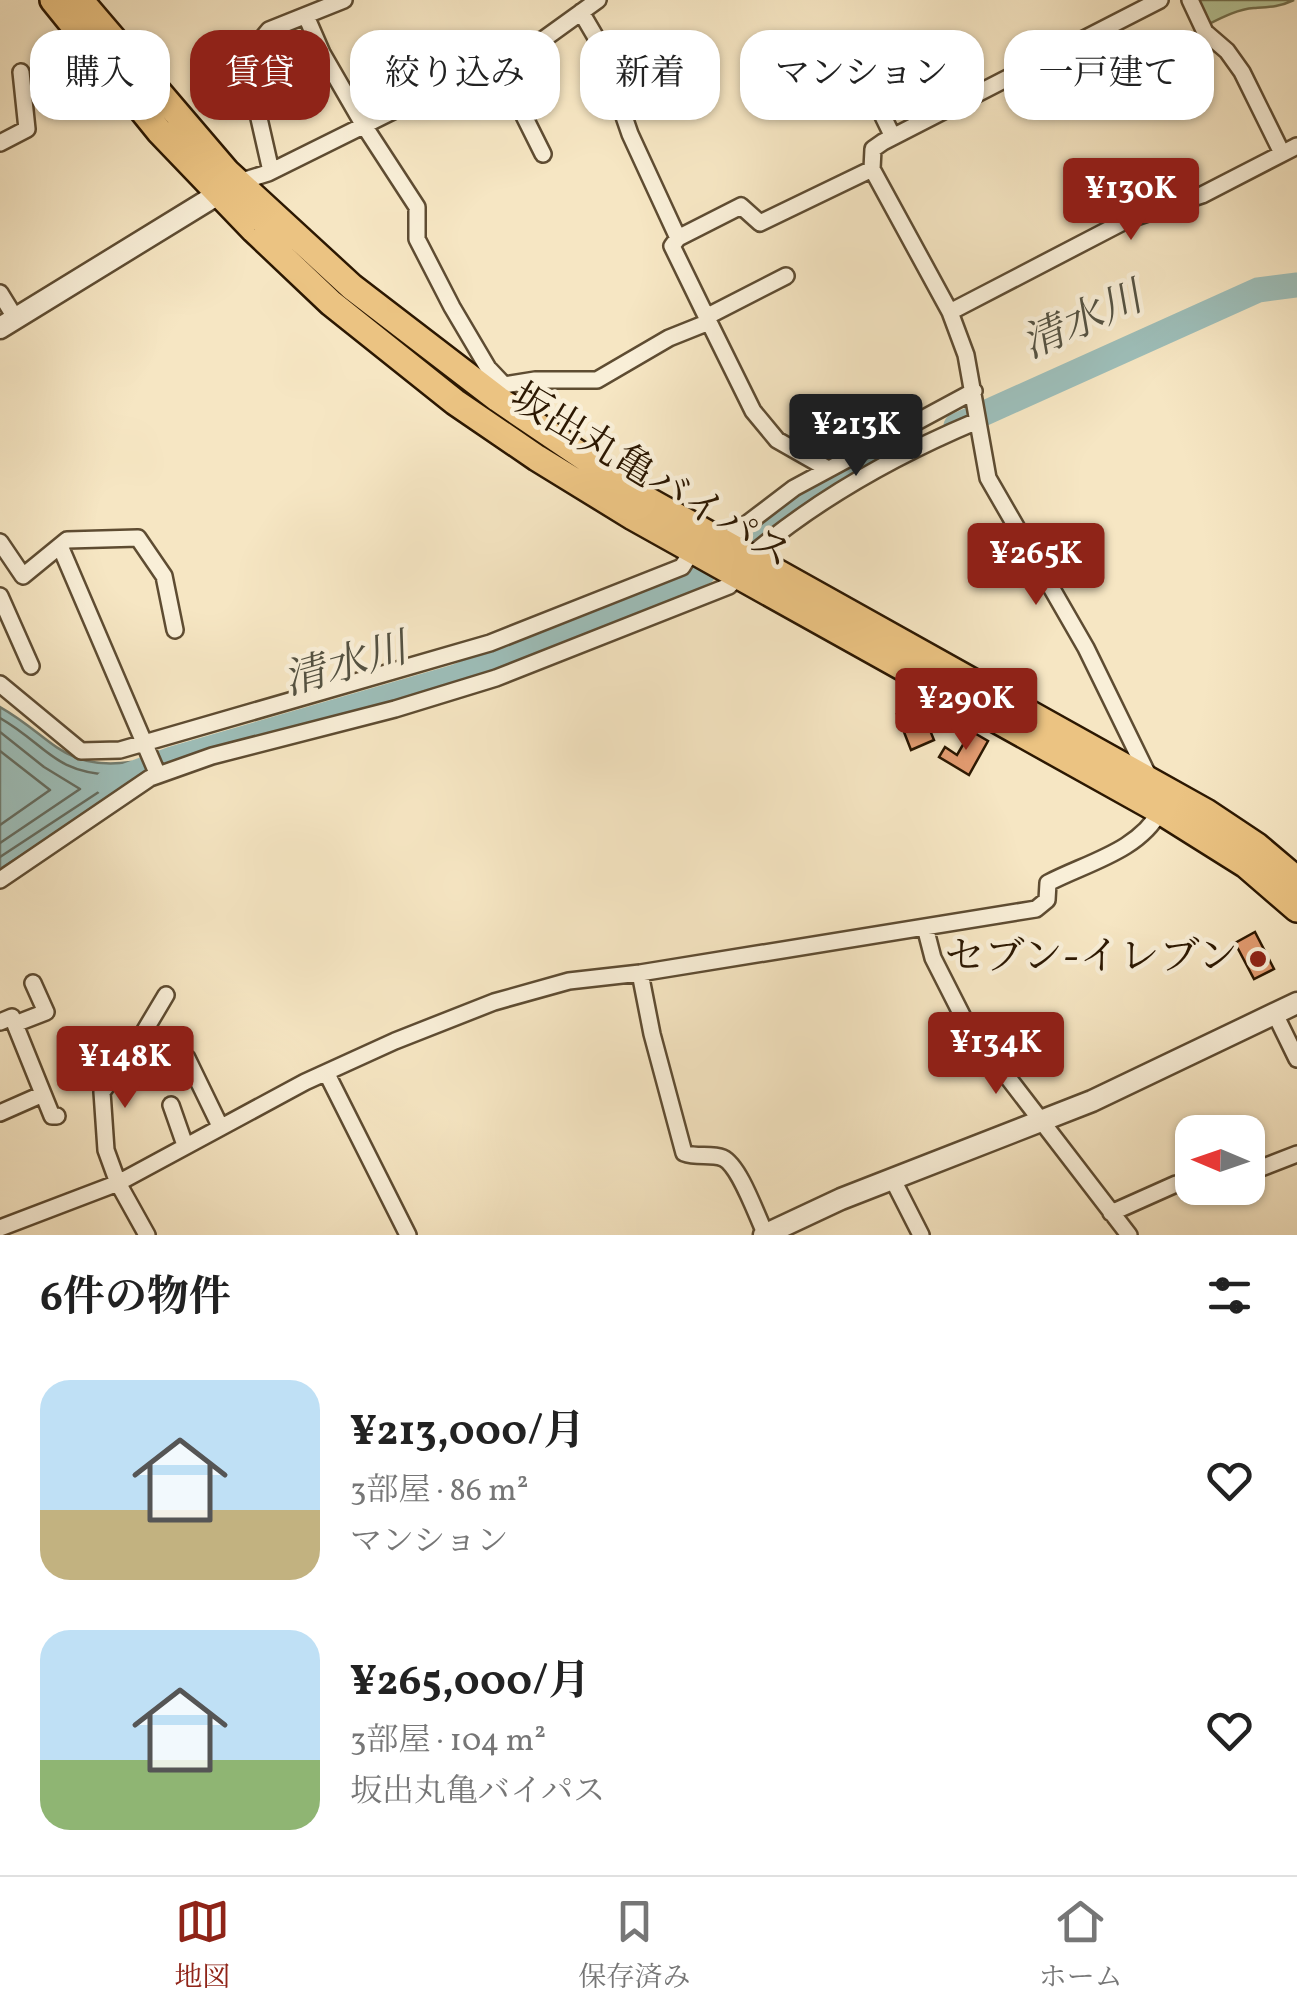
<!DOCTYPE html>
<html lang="ja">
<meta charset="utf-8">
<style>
:root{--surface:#fff;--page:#f2f2f2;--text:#222;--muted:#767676;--line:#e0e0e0;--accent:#8f2418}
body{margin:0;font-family:Vollkorn,"Noto Serif JP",serif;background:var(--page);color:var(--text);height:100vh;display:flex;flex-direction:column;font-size:38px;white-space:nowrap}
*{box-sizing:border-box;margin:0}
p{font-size:32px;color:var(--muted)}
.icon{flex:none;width:55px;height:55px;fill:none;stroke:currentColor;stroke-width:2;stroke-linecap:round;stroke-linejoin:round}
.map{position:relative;height:1235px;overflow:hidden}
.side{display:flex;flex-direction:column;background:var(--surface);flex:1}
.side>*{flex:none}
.top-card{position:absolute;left:30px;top:30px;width:1238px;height:90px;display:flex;gap:20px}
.needle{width:65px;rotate:272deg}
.tools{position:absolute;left:1175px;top:1115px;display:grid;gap:20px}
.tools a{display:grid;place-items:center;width:90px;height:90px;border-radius:20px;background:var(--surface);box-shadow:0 2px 8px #0004;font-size:50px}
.price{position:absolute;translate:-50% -85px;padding:0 22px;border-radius:10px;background:var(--accent);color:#fff;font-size:32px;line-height:65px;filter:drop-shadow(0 2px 5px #0008)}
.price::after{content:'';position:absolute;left:50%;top:60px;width:30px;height:22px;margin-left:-15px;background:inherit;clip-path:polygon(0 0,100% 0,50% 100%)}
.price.on{background:#222;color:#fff}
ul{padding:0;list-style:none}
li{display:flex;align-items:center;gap:30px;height:250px;padding:0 40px}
li span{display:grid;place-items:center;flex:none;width:280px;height:200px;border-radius:30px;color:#555}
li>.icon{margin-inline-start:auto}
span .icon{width:120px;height:120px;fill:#fffc;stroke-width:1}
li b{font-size:42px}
h2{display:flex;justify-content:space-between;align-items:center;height:120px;padding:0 40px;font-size:42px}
.pill{padding:0 35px;border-radius:30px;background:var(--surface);box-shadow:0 2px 8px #0004;font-size:35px;line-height:90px}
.pill.on{background:var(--accent);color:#fff}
.dock{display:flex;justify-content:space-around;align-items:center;height:140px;border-top:2px solid var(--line);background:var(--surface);font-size:28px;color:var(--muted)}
.dock a{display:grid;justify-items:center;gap:5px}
.dock .on{color:var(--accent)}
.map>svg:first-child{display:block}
.green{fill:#b6c698;stroke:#716f4d;stroke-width:2.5}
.water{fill:#9dbeb9;stroke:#707c70;stroke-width:2.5}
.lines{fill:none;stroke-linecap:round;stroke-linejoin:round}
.shore{stroke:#646b5e;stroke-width:2.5}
.river{stroke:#9dbeb9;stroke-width:25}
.building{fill:#e29b70;stroke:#2c1802;stroke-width:2.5}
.minor-casing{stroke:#5e4c32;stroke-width:20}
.tertiary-casing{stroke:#5e4c32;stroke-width:25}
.trunk-casing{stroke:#2c1802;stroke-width:30}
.minor{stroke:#f9efd8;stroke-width:15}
.tertiary{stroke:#f9efd8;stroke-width:20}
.trunk{stroke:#ebc382;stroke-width:25}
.poi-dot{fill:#8f2418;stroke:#f9efd8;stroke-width:4}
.labels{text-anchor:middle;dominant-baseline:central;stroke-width:9;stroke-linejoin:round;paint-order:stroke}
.street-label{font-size:40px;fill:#2c1802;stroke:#f9efd8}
.poi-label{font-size:40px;fill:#2c1802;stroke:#f9efd8;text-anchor:end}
.water-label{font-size:42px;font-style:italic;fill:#545242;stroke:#f9efd8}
</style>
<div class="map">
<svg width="1297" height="1235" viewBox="0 0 1297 1235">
<rect width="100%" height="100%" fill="#f6e6c3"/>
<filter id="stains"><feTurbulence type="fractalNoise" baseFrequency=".002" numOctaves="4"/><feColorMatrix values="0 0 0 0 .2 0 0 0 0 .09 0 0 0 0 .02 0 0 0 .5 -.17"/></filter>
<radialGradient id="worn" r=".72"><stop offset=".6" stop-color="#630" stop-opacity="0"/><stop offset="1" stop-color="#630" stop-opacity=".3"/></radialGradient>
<!-- green -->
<path class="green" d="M1193 0H1294C1279 7 1270 7 1254 8 1238 9 1221 18 1207 25Z"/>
<!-- water -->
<path class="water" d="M0 707C53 737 62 771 131 762L140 781 0 869Z"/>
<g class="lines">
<!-- shore -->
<path class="shore" d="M0 718C47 745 52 772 112 775L117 780 0 857
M0 732 44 767 80 789 0 843
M0 751 50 790 0 825"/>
<!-- river -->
<path class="river" d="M956 426 1258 290 1297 285
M751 539 816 492 880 462
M107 783 172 759 455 677 652 599 704 572"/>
</g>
<!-- building -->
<path class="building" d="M911 699 915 709 919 708 923 719 925 718 934 740 911 750 897 714 902 712 899 704Z
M971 731 988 741 969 775 939 757 945 747 957 755Z
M1255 932 1274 969 1254 979 1235 943Z"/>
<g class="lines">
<!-- minor casing -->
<g class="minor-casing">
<path id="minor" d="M1190 0 1205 32 1227 51 1242 72 1282 153
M306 16 322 53 363 124 417 207V239L452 307 488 368 504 385 535 380H597L669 338 709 322 672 246 678 238 630 134 598 41 581 12
M898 54 930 117
M501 70 543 154
M863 75 893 137
M0 143 27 129 21 72
M872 169 873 149 883 142 1160 0
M271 171 253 92 260 41 269 30 344 0
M239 182 268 173 397 109 501 70 598 0
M678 238 741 206 760 223 872 169 950 312 966 355 988 478 1086 648 1150 779
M0 293 16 319
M950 312 1127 220 1202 195 1297 146
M706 317 786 276
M709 322 753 411 777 440 828 469
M0 542 23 576 67 540 138 538 164 576 175 630
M723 542 794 488 974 391
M60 546 158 775
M749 557C817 499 896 455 977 421
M0 596 31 666
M0 684 81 751 120 750 490 643 682 567 692 551
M0 880 150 778 212 756 395 709 496 678 729 586 739 576
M925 927 933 958 966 1023 1129 1235
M640 973 652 1034 684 1153C697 1158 711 1153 723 1158 740 1166 757 1217 766 1235
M1275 1014 1297 1059
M0 1022 12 1017 52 1116H57
M15 1024 46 1012 33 983
M180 1064 187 1058 220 1126
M327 1074 408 1235
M171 1105 185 1145
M0 1113 43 1094
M1248 1173 1297 1154
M893 1180 921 1235
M1111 1213 1176 1184 1192 1181
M0 1228 118 1183 305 1082 395 1041 494 1002 569 981 640 973 1036 909 1047 900 1048 883C1086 863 1139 851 1160 811
M147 1235 118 1183 106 1150 102 1092 135 1047 166 995"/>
</g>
<!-- tertiary casing -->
<g class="tertiary-casing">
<path id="tertiary" d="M0 328 228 188
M764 1235 841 1199 1092 1101 1297 1003"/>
</g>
<!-- trunk casing -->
<g class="trunk-casing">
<path id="trunk" d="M53 0 159 131 254 230 331 303 455 402 537 458 633 517 1160 811 1246 865 1297 909
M80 0 227 172 352 287 498 399 644 498 1206 812 1257 846 1297 880"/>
</g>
<!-- minor -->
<use href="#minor" class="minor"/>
<!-- tertiary -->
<use href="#tertiary" class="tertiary"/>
<!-- trunk -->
<use href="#trunk" class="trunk"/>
</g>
<!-- markers -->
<circle class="poi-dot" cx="1258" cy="959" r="10"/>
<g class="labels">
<!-- street labels -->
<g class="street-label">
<text transform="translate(650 478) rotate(31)">坂出丸亀バイパス</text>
</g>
<!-- poi labels -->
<g class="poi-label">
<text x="1238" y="959">セブン-イレブン</text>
</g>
<!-- water labels -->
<g class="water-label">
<text transform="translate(1083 323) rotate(-24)">清水川</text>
<text transform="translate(346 667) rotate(-16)">清水川</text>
</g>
</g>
<rect width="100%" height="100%" filter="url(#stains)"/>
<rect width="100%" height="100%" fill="url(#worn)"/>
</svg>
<div class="tools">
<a><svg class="needle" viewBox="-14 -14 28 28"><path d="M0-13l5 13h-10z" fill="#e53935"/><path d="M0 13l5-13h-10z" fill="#767676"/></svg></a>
</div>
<b class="price" style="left:1131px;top:243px">¥130K</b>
<b class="price on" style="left:856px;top:479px">¥213K</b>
<b class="price" style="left:1036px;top:608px">¥265K</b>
<b class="price" style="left:966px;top:753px">¥290K</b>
<b class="price" style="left:996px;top:1097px">¥134K</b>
<b class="price" style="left:125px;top:1111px">¥148K</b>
<div class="top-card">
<a class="pill">購入</a>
<a class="pill on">賃貸</a>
<a class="pill">絞り込み</a>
<a class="pill">新着</a>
<a class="pill">マンション</a>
<a class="pill">一戸建て</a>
</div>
</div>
<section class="side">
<h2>6件の物件<svg class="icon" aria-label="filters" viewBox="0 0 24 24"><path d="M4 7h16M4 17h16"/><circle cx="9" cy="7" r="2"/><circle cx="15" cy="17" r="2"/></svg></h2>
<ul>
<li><span style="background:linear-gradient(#bfe0f5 65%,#c2b280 0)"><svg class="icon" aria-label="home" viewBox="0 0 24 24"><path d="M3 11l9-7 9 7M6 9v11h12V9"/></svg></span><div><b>¥213,000/月</b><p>3部屋 · 86 m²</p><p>マンション</p></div><svg class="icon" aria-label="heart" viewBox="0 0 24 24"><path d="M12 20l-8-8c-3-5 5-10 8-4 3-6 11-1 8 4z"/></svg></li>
<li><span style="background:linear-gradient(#bfe0f5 65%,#8fb573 0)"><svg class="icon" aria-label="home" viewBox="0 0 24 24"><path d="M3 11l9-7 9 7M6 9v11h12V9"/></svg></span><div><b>¥265,000/月</b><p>3部屋 · 104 m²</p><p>坂出丸亀バイパス</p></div><svg class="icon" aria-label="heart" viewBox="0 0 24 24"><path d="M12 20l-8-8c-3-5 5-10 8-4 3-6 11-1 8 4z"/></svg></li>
</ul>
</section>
<nav class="dock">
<a class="on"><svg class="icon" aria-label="map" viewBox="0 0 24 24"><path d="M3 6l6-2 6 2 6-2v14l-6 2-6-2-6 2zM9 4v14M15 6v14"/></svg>地図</a>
<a><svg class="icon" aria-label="saved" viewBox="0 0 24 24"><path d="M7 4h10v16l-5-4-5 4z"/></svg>保存済み</a>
<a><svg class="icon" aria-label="home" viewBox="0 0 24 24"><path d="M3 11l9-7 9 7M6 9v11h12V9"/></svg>ホーム</a>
</nav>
